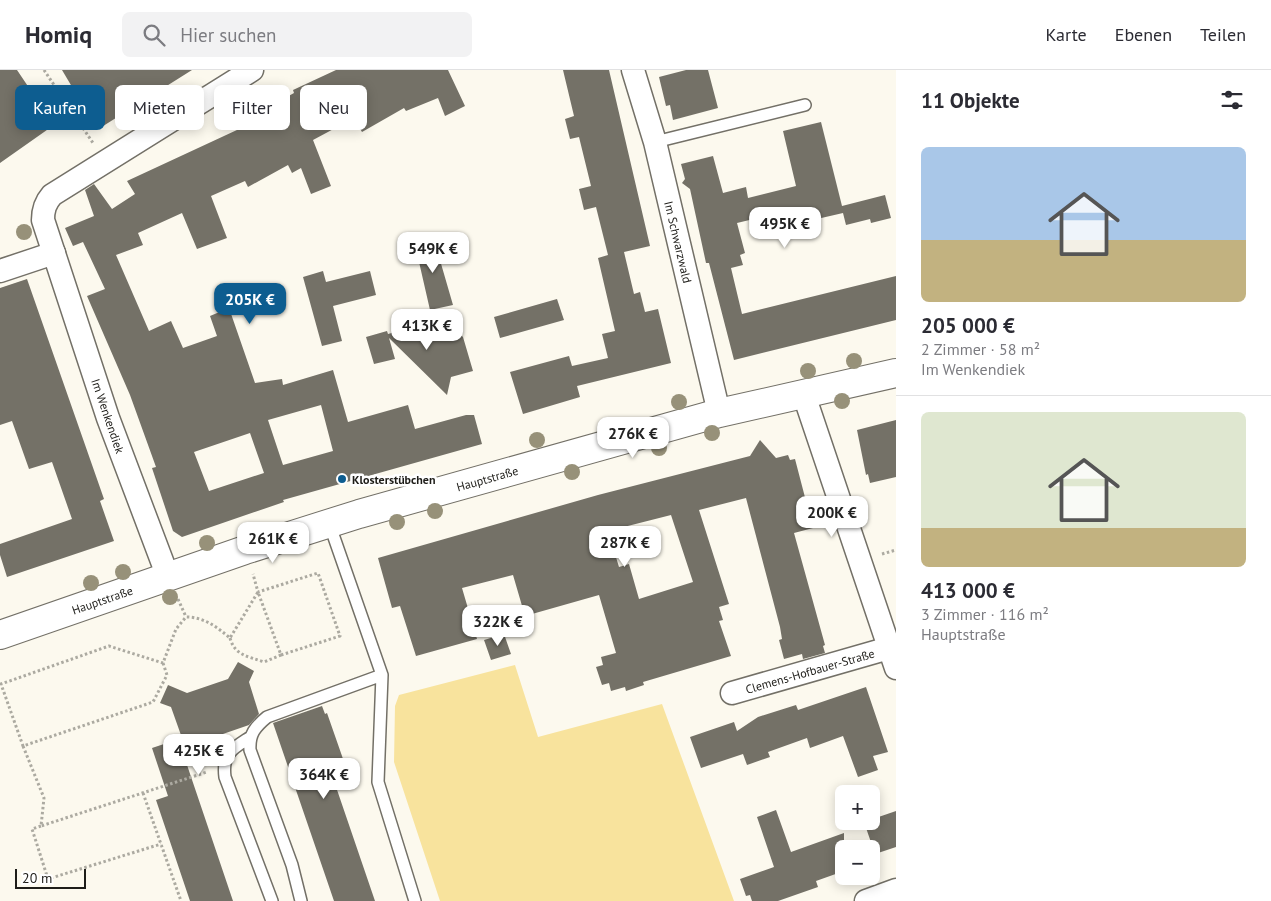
<!DOCTYPE html>
<html lang="de">
<meta charset="utf-8">
<style>
:root{--surface:#fff;--page:#f2f2f3;--text:#2b2b33;--muted:#7c7c81;--line:#e1e1e2;--accent:#0d5d90}
body{margin:0;font-family:"PT Sans",sans-serif;background:var(--page);color:var(--text);height:100vh;display:flex;flex-direction:column;font-size:19px;white-space:nowrap}
*{box-sizing:border-box;margin:0}
p{font-size:16px;color:var(--muted)}
.icon{flex:none;width:28px;height:28px;fill:none;stroke:currentColor;stroke-width:2;stroke-linecap:round;stroke-linejoin:round}
.map{position:relative;flex:1;overflow:hidden}
.sheet{display:flex;flex-direction:column;background:var(--surface);width:375px}
.sheet>*{flex:none}
.guide{position:absolute;left:15px;top:15px;width:475px;height:45px;display:flex;gap:10px}
.fabs{position:absolute;left:835px;top:715px;display:grid;gap:10px}
.fabs a{display:grid;place-items:center;width:45px;height:45px;border-radius:8px;background:var(--surface);box-shadow:0 2px 12px #0003;font-size:25px}
.scale{position:absolute;left:15px;bottom:12px;width:71px;box-sizing:border-box;padding-left:5px;border:2px solid #1e1d19;border-top:0;font-size:14px;line-height:18px;white-space:nowrap;color:#1e1d19;-webkit-text-stroke:4px #fff;paint-order:stroke}
.price{position:absolute;translate:-50% -42px;padding:0 11px;border-radius:10px;background:#fff;color:#222;font-size:16px;line-height:32px;filter:drop-shadow(0 1px 2px #0008)}
.price::after{content:'';position:absolute;left:50%;top:30px;width:15px;height:11px;margin-left:-8px;background:inherit;clip-path:polygon(0 0,100% 0,50% 100%)}
.price.active{background:var(--accent);color:#fff}
ul{padding:0;list-style:none}
li{display:grid;align-content:center;gap:10px;height:265px;padding:0 25px}
li+li{border-top:1px solid var(--line)}
li span{display:grid;place-items:center;height:155px;border-radius:8px;color:#555}
li>.icon{margin-inline-start:auto}
span .icon{width:90px;height:90px;fill:#fffc;stroke-width:1}
li b{font-size:21px}
h2{display:flex;justify-content:space-between;align-items:center;height:60px;padding:0 25px;font-size:21px}
.chip{padding:0 18px;border-radius:8px;background:var(--surface);box-shadow:0 2px 12px #0003;font-size:18px;line-height:45px}
.chip.active{background:var(--accent);color:#fff}
header{display:flex;align-items:center;gap:30px;box-sizing:border-box;height:70px;padding:0 25px;background:var(--surface);border-bottom:1px solid var(--line)}
header strong{font-size:24px}
nav{display:flex;gap:28px;margin-inline-start:auto;font-size:18px}
.search{width:350px;height:45px;background:var(--page);display:flex;align-items:center;gap:12px;box-sizing:border-box;padding:0 18px;border-radius:8px;color:var(--muted);font-size:19px}
main{display:flex;flex:1;min-height:0}
.map>svg:first-child{display:block}
.green{fill:#f8e39d}
.building{fill:#747167;fill-rule:evenodd}
.lines{fill:none;stroke-linecap:round;stroke-linejoin:round}
.lane-casing{stroke:#737067;stroke-width:14}
.street-casing{stroke:#737067;stroke-width:25}
.secondary-casing{stroke:#737067;stroke-width:30}
.path{stroke:#acaaa1;stroke-width:3;stroke-dasharray:2.5 2.5;stroke-linecap:butt}
.lane{stroke:#fff;stroke-width:11}
.street{stroke:#fff;stroke-width:22}
.secondary{stroke:#fff;stroke-width:28}
.tree{fill:#979179}
.poi-dot{fill:#0d5d90;stroke:#fff;stroke-width:2}
.labels{text-anchor:middle;dominant-baseline:central;stroke-width:5;stroke-linejoin:round;paint-order:stroke}
.street-label{font-size:12px;fill:#1e1d19;stroke:#fff}
.poi-label{font-size:12px;font-weight:bold;fill:#1e1d19;stroke:#fff;text-anchor:start}
</style>
<header>
<strong>Homiq</strong>
<div class="search"><svg class="icon" aria-label="search" viewBox="0 0 24 24"><circle cx="10" cy="10" r="6"/><path d="M15 15l6 6"/></svg>Hier suchen</div>
<nav><a>Karte</a><a>Ebenen</a><a>Teilen</a></nav>
</header>
<main>
<div class="map">
<svg width="896" height="831" viewBox="0 0 896 831">
<rect width="100%" height="100%" fill="#fcf9ee"/>
<!-- green -->
<path class="green" d="M515 595 538 667 662 634 734 831H440L394 692 395 636 399 625Z"/>
<!-- building -->
<path class="building" d="M0 0H17L54 55 0 93Z
M62 0H192L100 58 83 31 81 32Z
M336 0H448L465 36 445 46 438 28 406 41 404 38 362 62 354 48 313 70 331 116 311 124 301 98 292 103 288 95 248 117 245 111 211 126 227 168 197 179 182 143 138 163 143 175 116 185 149 261 171 251 183 278 217 266 210 246 229 238 255 313 282 309 283 315 333 300 348 352 408 335 415 359 466 345H474L482 374 283 430 284 432 182 467 173 461 152 398 156 397 130 325 87 226 105 219 83 172 73 176 65 158 94 146 85 120 94 114 112 139 135 124 127 111 252 53 249 48 294 23 293 20ZM321 335 333 381 283 395 268 350ZM250 363 264 403 209 421 194 382Z
M563 0H609L650 176 624 182 634 224 640 222 645 242 658 239 671 293 577 316 580 327 523 344 510 302 569 286 572 296 608 288 602 264 615 261 598 188 608 185 596 137 584 140 579 119 591 116 579 67 570 69 565 49 574 46Z
M686 0H708L718 38 673 50 670 35 666 36 659 7Z
M821 52 842 136 885 125 891 148 871 153 870 149 846 155 843 143 778 158 775 144 737 153 745 183 740 185 743 195 731 198 742 244 896 206V250L734 290 709 193H706L690 119 682 113 685 109 681 94 713 86 723 123 746 117 748 128 796 116 783 61Z
M433 166 453 235 430 240 414 170Z
M323 201 326 212 370 201 376 225 333 236 342 271 322 276 303 207Z
M27 209 104 429 100 431 114 471 7 507 0 485V474L72 449 52 392 29 399 12 351 0 355V218Z
M557 229 564 250 500 268 494 247Z
M444 249 463 267 473 301 451 307 447 325 389 268 395 289 374 294 366 267 387 261 388 264Z
M896 350V407L870 413 868 404 866 405 857 360Z
M760 370 776 388 788 385 790 390 795 389 813 458 794 463 825 575 823 576 825 583 803 589 802 584 784 589 779 570 782 569 780 557 746 428 699 440 729 534 719 537 723 550 719 551 731 586 643 612 644 615 626 621 625 617 611 621 609 613 602 615 596 597 603 595 601 587 616 583 599 525 525 546 513 505 462 518 477 569 416 586 400 536 392 538 378 488 598 425 750 386ZM671 445 693 512 639 529 629 494 619 497 608 461Z
M504 564 511 584 491 590 484 570Z
M238 592 254 601 249 612 259 644 249 655 191 675 196 689 186 692 233 831H190L156 730 168 726 152 678 182 668 171 637 160 633 168 615 187 623 228 609Z
M866 617 888 682 873 686 878 700 858 707 843 666 810 678 807 668 768 682 770 687 747 695 743 684 701 698 690 667 734 652 737 661 758 647 796 635 798 640Z
M322 636 325 644 327 643 349 706 334 711 375 831H334L273 653Z
M776 740 791 782 844 763V801L816 811 818 817 778 831H752L750 825 746 826 740 809 774 797 757 747Z
M896 741V777L875 784 864 752Z"/>
<g class="lines">
<!-- lane casing -->
<g class="lane-casing">
<path id="lane" d="M655 72 805 35
M329 453 382 605 378 712 415 831
M249 668C232 679 222 684 225 707L272 831
M301 831 292 795 250 680C249 664 255 657 267 647L382 605"/>
</g>
<!-- street casing -->
<g class="street-casing">
<g id="street">
<path id="s1" d="M633 0 655 72 719 343"/>
<path d="M0 201 54 183"/>
<path d="M804 325 896 598"/>
<path d="M168 507 108 348 43 150C43 140 45 133 52 125L252 0"/>
<path id="s2" d="M732 623 889 578"/>
<path d="M866 831 896 820"/>
</g>
</g>
<!-- secondary casing -->
<g class="secondary-casing">
<g id="secondary">
<path id="s3" d="M0 565 245 480 359 444 719 343 896 303"/>
</g>
</g>
<!-- path -->
<path class="path" d="M44 0 93 73
M882 484 896 480
M178 529 186 547
M230 568C235 586 248 586 264 592L281 585
M163 593 167 605 153 632 23 676 1 614 109 576 163 593 176 559 186 547C204 547 217 557 230 568L258 522 281 585 340 566 318 503 258 522 253 504
M23 676 44 728 41 756 207 702
M143 723 181 831
M41 756 32 759 48 809 161 774"/>
<!-- lane -->
<use href="#lane" class="lane"/>
<!-- street -->
<use href="#street" class="street"/>
<!-- secondary -->
<use href="#secondary" class="secondary"/>
</g>
<!-- trees -->
<g class="tree">
<circle cx="24" cy="162" r="8"/>
<circle cx="854" cy="291" r="8"/>
<circle cx="808" cy="301" r="8"/>
<circle cx="842" cy="331" r="8"/>
<circle cx="679" cy="332" r="8"/>
<circle cx="712" cy="363" r="8"/>
<circle cx="537" cy="370" r="8"/>
<circle cx="659" cy="378" r="8"/>
<circle cx="572" cy="402" r="8"/>
<circle cx="435" cy="441" r="8"/>
<circle cx="397" cy="452" r="8"/>
<circle cx="207" cy="473" r="8"/>
<circle cx="123" cy="502" r="8"/>
<circle cx="91" cy="513" r="8"/>
<circle cx="170" cy="527" r="8"/>
</g>
<!-- markers -->
<circle class="poi-dot" cx="342" cy="409" r="5"/>
<g class="labels">
<!-- street labels -->
<g class="street-label">
<text stroke="none"><textPath href="#s1" startOffset="178">Im Schwarzwald</textPath></text>
<text transform="translate(108 346) rotate(71)">Im Wenkendiek</text>
<text stroke="none"><textPath href="#s3" startOffset="512">Hauptstraße</textPath></text>
<text stroke="none"><textPath href="#s3" startOffset="108">Hauptstraße</textPath></text>
<text stroke="none"><textPath href="#s2" startOffset="81">Clemens-Hofbauer-Straße</textPath></text>
</g>
<!-- poi labels -->
<g class="poi-label">
<text x="352" y="409">Klosterstübchen</text>
</g>
</g>
</svg>
<div class="fabs">
<a>+</a>
<a>−</a>
</div>
<div class="scale">20 m</div>
<b class="price" style="left:785px;top:179px">495K €</b>
<b class="price" style="left:433px;top:204px">549K €</b>
<b class="price active" style="left:250px;top:255px">205K €</b>
<b class="price" style="left:427px;top:281px">413K €</b>
<b class="price" style="left:633px;top:389px">276K €</b>
<b class="price" style="left:832px;top:468px">200K €</b>
<b class="price" style="left:273px;top:494px">261K €</b>
<b class="price" style="left:625px;top:498px">287K €</b>
<b class="price" style="left:498px;top:577px">322K €</b>
<b class="price" style="left:199px;top:706px">425K €</b>
<b class="price" style="left:324px;top:730px">364K €</b>
<div class="guide">
<a class="chip active">Kaufen</a>
<a class="chip">Mieten</a>
<a class="chip">Filter</a>
<a class="chip">Neu</a>
</div>
</div>
<section class="sheet">
<h2>11 Objekte<svg class="icon" aria-label="filters" viewBox="0 0 24 24"><path d="M4 7h16M4 17h16"/><circle cx="9" cy="7" r="2"/><circle cx="15" cy="17" r="2"/></svg></h2>
<ul>
<li><span style="background:linear-gradient(#a9c7e8 60%,#c2b280 0)"><svg class="icon" aria-label="home" viewBox="0 0 24 24"><path d="M3 11l9-7 9 7M6 9v11h12V9"/></svg></span><div><b>205 000 €</b><p>2 Zimmer · 58 m²</p><p>Im Wenkendiek</p></div></li>
<li><span style="background:linear-gradient(#dfe7d0 75%,#c2b280 0)"><svg class="icon" aria-label="home" viewBox="0 0 24 24"><path d="M3 11l9-7 9 7M6 9v11h12V9"/></svg></span><div><b>413 000 €</b><p>3 Zimmer · 116 m²</p><p>Hauptstraße</p></div></li>
</ul>
</section>
</main>
